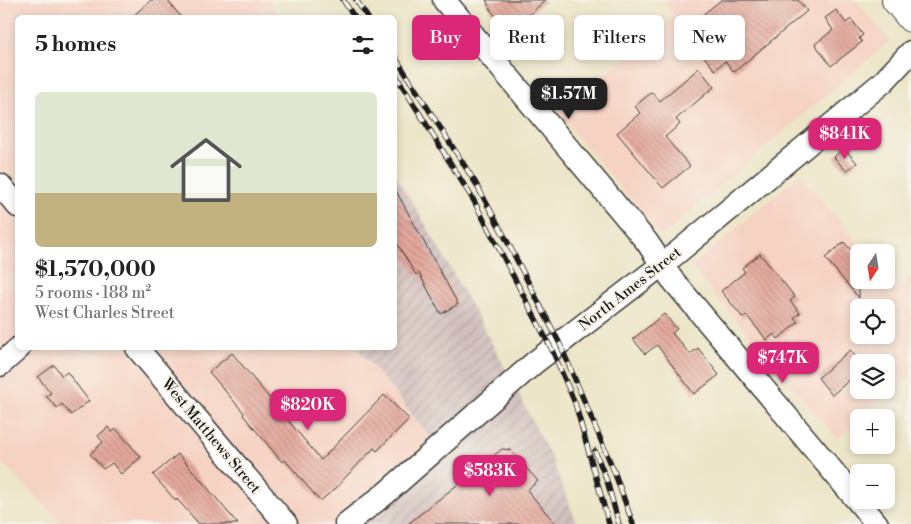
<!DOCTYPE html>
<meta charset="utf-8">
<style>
:root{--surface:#fff;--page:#f6f6f6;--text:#222;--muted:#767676;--accent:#db2777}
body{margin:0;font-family:"Libre Bodoni",serif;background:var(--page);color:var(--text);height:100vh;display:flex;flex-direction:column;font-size:19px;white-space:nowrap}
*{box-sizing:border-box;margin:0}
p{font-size:16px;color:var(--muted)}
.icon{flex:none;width:28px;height:28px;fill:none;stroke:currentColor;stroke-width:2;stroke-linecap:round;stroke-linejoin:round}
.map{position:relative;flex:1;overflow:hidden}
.side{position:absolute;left:15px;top:15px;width:382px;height:335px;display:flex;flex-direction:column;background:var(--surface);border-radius:8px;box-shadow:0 2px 8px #0003}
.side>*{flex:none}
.banner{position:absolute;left:412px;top:15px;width:422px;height:45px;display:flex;gap:10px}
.needle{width:32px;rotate:192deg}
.tools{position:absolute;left:850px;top:244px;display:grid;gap:10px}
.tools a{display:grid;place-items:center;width:45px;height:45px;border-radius:8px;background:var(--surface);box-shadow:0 2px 8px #0003;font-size:25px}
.price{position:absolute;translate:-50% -42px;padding:0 11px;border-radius:10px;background:var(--accent);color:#fff;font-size:16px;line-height:32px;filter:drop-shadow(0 1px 2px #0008)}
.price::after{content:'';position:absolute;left:50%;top:30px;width:15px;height:11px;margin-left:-8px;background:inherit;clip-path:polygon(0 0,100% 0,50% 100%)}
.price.on{background:#222;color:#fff}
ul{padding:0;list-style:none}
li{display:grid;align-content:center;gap:10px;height:265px;padding:0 20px}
li span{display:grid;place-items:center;height:155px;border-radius:8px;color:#555}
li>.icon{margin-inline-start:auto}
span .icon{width:90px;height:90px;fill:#fffc;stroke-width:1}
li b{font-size:21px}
h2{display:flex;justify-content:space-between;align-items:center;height:60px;padding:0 20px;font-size:21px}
.tag{padding:0 18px;border-radius:8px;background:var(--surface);box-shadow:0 2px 8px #0003;font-size:18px;line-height:45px}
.tag.on{background:var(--accent);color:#fff}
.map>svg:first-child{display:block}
.built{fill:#f6d2c3;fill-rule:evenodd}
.industrial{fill:url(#industrial-furrows)}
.building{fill:url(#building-back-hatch)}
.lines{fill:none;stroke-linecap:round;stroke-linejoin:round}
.minor-casing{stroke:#3b3a36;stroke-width:25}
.major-casing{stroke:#3b3a36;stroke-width:30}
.minor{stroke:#fff;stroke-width:22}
.major{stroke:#fff;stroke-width:28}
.rail-casing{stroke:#1c1c1c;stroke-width:5.5}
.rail{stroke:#f7f3e8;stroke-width:4;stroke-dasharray:11;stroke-linecap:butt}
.labels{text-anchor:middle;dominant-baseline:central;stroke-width:4;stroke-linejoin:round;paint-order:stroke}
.street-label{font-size:15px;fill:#1c1c1c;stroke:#f7f3e8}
</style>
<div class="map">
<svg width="911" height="524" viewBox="0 0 911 524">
<defs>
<pattern id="industrial-furrows" width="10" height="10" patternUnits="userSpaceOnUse" patternTransform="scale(1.25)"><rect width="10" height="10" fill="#d1bfbd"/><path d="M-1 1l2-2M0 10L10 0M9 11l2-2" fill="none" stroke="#b3a4a2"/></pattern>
<pattern id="building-back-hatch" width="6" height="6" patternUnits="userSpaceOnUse" patternTransform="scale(1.25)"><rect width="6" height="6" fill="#e3a79b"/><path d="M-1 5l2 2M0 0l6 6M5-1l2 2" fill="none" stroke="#c28f85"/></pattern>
</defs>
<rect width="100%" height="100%" fill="#f7f3e8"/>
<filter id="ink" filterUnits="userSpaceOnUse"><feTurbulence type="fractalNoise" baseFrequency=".02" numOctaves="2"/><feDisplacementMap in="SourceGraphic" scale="10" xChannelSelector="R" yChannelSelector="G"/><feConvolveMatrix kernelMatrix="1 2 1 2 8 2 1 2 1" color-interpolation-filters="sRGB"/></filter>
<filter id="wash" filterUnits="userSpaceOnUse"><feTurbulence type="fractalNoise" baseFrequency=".0096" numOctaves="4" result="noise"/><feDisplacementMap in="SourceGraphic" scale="20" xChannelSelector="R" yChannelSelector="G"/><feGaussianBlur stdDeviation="1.12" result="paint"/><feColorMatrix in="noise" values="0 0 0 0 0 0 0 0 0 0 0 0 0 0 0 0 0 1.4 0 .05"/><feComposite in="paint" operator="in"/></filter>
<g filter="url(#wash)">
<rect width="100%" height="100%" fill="#ece5c8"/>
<!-- built -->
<path class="built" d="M0 0H268L281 17 18 18V348H358L445 455 356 524H63L0 460Z
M662 0H856L890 41 661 236 558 113 675 16Z
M800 174 866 252H859V280H886V276L897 289 911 277V376L863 417 859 418V421L837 439 691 267ZM859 308H886V335H859ZM859 362H886V390H859Z"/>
<!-- industrial -->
<path class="industrial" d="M395 174 427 227 491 341 552 459 577 524H356L445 455 358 348H395Z"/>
<g id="blocks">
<!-- building -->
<path class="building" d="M151 0H167L182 18H131Z
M486 0H546L509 32 492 12Z
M721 0H798L807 11 734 72 725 61 715 70 686 35 693 29 690 25Z
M836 10 846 23 851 19 863 35 859 38 862 42 831 66 815 44 833 30 825 18Z
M699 68 714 87 676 119 680 124 665 137 690 166 663 188 617 133 640 113 635 106 652 92 660 101Z
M844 148 857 163 846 171 834 157Z
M395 189 458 304 441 314 419 273 416 275 395 240Z
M844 242 859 260V298L825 258Z
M760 254 795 297 790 301 800 313 794 318 798 322 778 339 774 334 767 340 746 315 743 318 721 291 745 272 742 268Z
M664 314 677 329 672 333 690 354 698 348 719 375 694 394 657 345 645 354 633 339Z
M850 350 859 360V372L832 395 818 378Z
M232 353 321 460 384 395 409 419 377 451 374 448 340 483 341 484 320 501 285 460 282 462 243 415 244 413 209 372Z
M54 365 62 376 67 372 89 401 71 415 62 404 57 408 46 396 51 393 38 377Z
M108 427 112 432 116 429 141 457 121 474 112 463 103 469 90 454 103 442 98 436Z
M502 449 510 450 538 481 527 490 556 524H408Z
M178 454 200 479 238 524H199L177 499 176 501 153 475Z"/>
</g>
</g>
<g filter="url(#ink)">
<use href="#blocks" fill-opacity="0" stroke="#3b3a36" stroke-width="1"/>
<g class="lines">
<!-- minor casing -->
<g class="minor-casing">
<path id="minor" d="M444 0 647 242 671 278 877 524
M0 185 18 206
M137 348 286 524
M0 365 19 348
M346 524 385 494 534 363 672 257 883 82 911 52"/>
</g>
<!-- major casing -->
<g class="major-casing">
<path id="major" d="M896 0 911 18"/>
</g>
<!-- minor -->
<use href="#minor" class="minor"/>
<!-- major -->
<use href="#major" class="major"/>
<!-- rail casing -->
<g class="rail-casing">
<path id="rail" d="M343 0 355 18
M356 0 368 18
M395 57 475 182 506 239 560 344 614 471 633 524
M395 74 474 201 552 350 575 403 609 524
M595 451 607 481 619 524"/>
</g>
<!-- rail -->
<use href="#rail" class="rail"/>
</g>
</g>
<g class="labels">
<!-- street labels -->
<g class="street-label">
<text transform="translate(630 289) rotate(-38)">North Ames Street</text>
<text transform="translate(211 436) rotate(50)">West Matthews Street</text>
</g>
</g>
</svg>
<div class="tools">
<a><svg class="needle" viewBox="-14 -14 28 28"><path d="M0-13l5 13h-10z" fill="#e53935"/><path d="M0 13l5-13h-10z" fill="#767676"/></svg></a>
<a><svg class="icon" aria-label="locate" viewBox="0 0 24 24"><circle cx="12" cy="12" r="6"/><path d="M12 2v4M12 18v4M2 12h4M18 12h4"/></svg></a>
<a><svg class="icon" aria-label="layers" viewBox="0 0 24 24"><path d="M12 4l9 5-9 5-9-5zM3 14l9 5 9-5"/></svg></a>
<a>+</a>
<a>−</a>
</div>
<b class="price on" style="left:569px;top:120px">$1.57M</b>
<b class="price" style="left:845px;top:160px">$841K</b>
<b class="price" style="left:783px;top:384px">$747K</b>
<b class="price" style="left:308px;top:431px">$820K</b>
<b class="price" style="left:490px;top:497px">$583K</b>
<div class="banner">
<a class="tag on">Buy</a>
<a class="tag">Rent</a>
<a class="tag">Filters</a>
<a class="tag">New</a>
</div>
<section class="side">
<h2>5 homes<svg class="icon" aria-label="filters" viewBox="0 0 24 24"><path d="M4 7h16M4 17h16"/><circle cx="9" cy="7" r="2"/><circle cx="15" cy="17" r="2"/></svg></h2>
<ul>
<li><span style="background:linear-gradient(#dfe7d0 65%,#c2b280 0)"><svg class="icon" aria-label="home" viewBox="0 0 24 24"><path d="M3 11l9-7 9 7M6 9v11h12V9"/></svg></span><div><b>$1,570,000</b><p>5 rooms · 188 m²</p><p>West Charles Street</p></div></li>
</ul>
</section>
</div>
